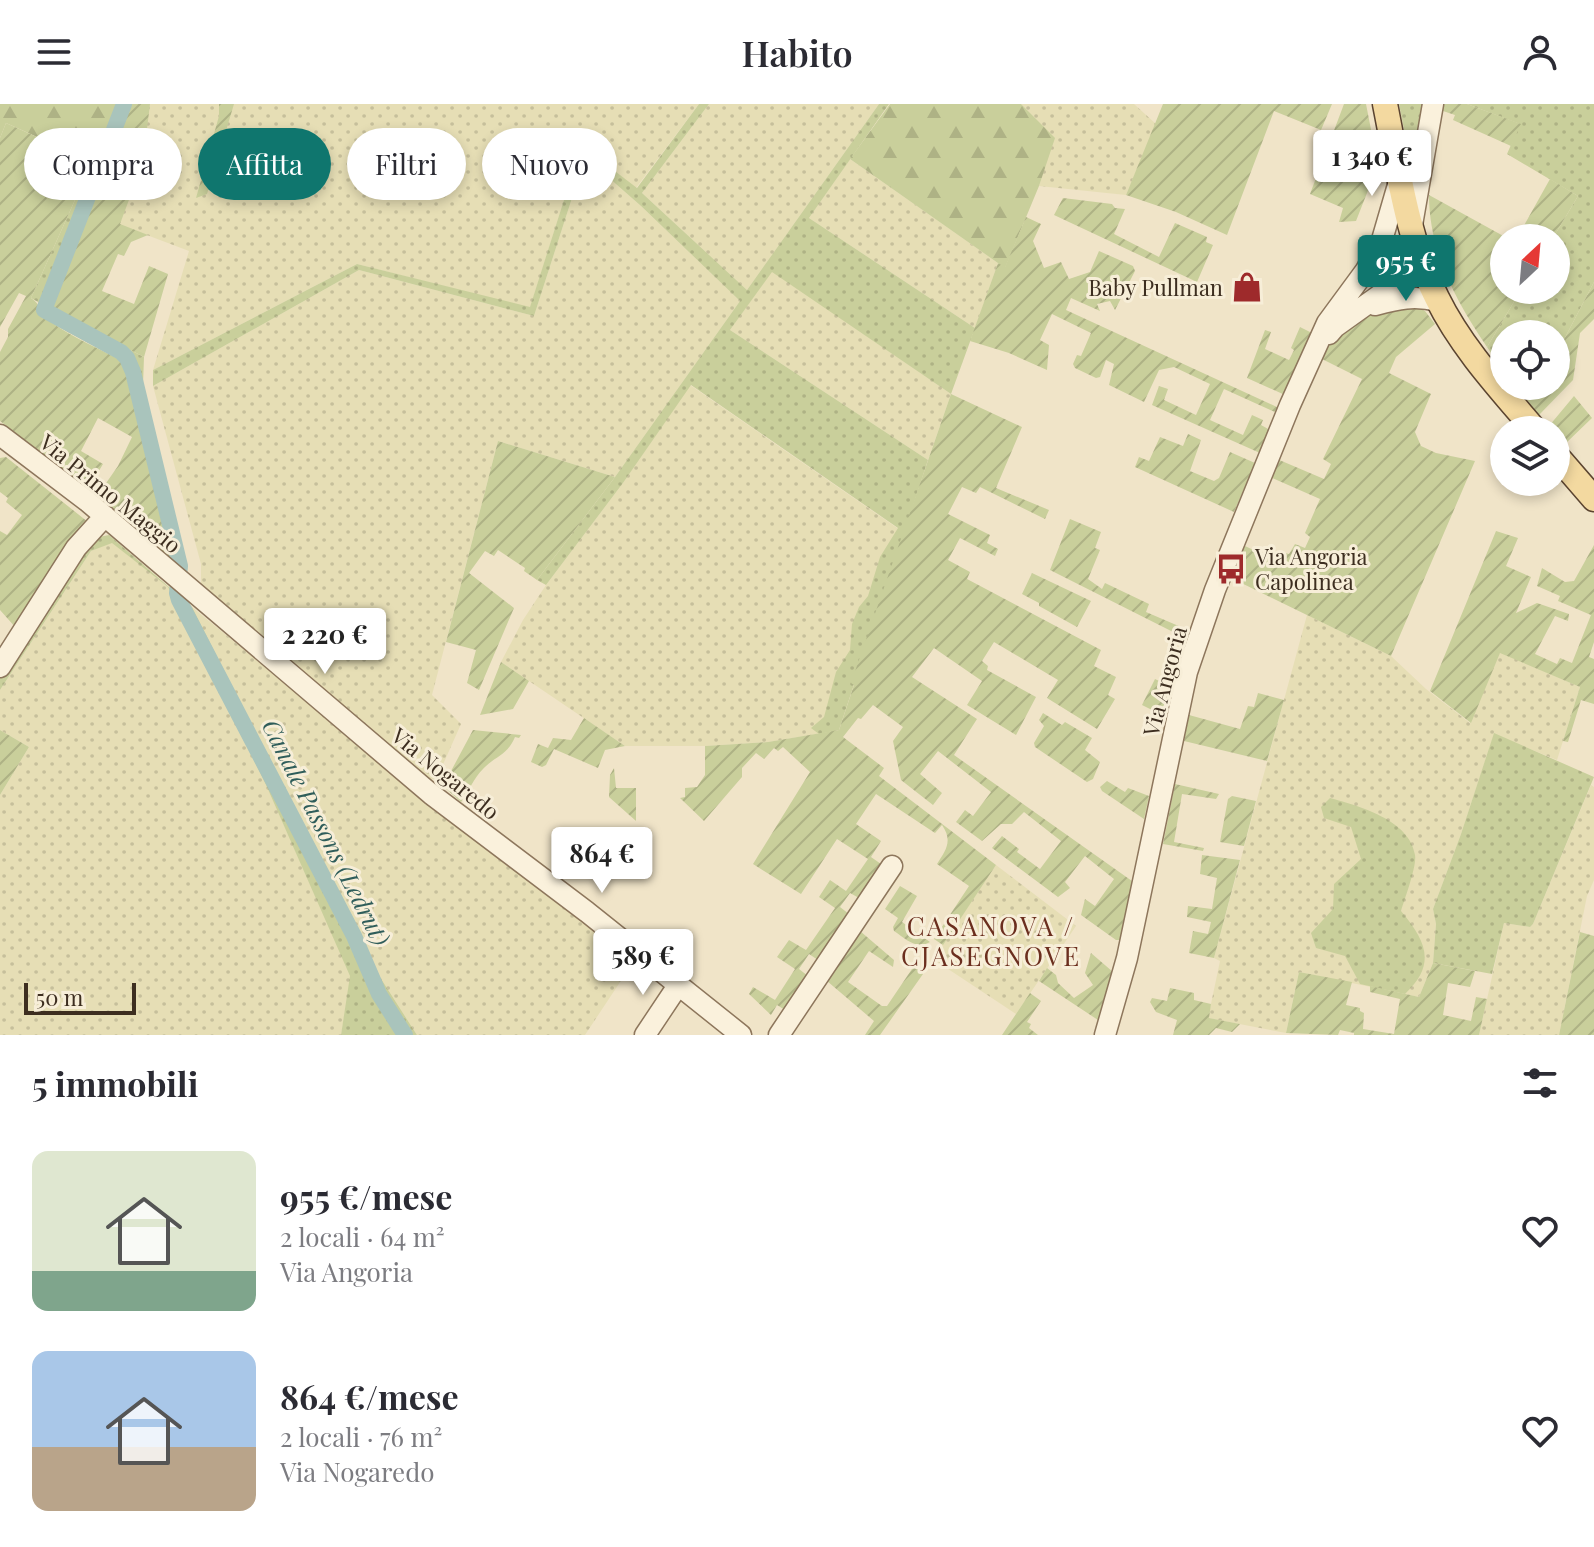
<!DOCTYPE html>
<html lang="it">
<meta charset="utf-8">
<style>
:root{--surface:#fff;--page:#f2f2f3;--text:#2b2b33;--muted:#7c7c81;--accent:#0f766e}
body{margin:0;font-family:"Playfair Display",serif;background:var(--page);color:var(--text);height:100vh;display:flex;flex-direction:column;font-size:30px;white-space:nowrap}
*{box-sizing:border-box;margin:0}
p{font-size:26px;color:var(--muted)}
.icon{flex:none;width:44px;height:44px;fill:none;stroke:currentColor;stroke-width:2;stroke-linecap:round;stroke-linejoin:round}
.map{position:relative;height:931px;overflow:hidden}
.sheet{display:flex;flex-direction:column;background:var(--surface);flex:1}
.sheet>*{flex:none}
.guide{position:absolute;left:24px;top:24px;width:800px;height:72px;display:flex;gap:16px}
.needle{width:52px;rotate:26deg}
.tools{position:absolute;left:1490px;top:120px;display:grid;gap:16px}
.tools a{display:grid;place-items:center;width:80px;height:80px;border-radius:50%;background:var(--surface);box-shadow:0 4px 12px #0003;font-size:40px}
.scale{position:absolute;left:24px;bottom:20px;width:112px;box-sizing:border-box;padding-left:8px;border:4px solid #3d2e20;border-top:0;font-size:22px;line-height:28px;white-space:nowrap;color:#3d2e20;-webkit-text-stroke:6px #f7eed8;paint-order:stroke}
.price{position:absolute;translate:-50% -68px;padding:0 18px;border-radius:8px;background:#fff;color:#222;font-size:26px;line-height:52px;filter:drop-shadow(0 2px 4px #0008)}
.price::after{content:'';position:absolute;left:50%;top:48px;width:24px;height:18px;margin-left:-12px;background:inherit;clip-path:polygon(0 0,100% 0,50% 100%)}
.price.selected{background:var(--accent);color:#fff}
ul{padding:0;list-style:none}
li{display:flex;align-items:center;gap:24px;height:200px;padding:0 32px}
li span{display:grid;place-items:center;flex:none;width:224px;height:160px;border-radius:16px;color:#555}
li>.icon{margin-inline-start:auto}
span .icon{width:96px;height:96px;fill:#fffc;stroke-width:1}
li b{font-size:34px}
h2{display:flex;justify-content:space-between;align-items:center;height:96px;padding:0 32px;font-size:34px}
.pill{padding:0 28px;border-radius:36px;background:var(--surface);box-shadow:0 4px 12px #0003;font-size:28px;line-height:72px}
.pill.selected{background:var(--accent);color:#fff}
header{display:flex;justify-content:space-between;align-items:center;height:104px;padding:0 32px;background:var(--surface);font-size:36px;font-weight:600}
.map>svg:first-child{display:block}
.farmland{fill:url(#farmland-dots)}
.grass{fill:url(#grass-dots)}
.forest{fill:url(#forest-firs)}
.garden{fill:url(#garden-furrows)}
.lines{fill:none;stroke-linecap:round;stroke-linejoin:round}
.canal{stroke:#a9c4bc;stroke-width:16}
.minor-casing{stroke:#8d765c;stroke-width:23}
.major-casing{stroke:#5b4430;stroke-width:27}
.minor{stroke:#faf1dc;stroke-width:20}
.major{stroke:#f3d9a0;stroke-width:24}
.labels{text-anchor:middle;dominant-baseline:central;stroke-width:6;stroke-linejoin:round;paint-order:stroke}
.poi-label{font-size:22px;fill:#3d2e20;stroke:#f7eed8;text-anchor:end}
.street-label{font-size:22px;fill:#3d2e20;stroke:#f7eed8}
.water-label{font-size:24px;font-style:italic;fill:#2f5d5a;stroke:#f7eed8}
.quarter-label{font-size:26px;letter-spacing:2px;fill:#6b2e1e;stroke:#f7eed8}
</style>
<header><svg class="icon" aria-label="menu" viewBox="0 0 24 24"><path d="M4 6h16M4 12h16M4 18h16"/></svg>Habito<svg class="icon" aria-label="person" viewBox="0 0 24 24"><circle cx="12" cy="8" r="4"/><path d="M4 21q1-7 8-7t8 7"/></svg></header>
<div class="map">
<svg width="1594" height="931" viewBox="0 0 1594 931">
<defs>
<pattern id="farmland-dots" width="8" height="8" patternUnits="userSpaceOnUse" patternTransform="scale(2)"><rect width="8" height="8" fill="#e6deb5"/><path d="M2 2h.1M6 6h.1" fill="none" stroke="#c6bf9b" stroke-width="1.8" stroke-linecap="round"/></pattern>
<pattern id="grass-dots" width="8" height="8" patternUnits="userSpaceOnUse" patternTransform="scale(2)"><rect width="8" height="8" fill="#c9cf9b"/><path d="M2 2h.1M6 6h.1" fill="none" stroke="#aeb285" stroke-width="1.8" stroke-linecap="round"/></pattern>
<pattern id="forest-firs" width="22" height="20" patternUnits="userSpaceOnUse" patternTransform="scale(2)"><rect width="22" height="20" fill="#c9cf9b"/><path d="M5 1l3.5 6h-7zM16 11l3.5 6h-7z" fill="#aeb285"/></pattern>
<pattern id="garden-furrows" width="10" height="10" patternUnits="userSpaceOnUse" patternTransform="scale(2)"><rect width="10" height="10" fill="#c9cf9b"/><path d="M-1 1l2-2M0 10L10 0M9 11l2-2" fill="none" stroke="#aeb285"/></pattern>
</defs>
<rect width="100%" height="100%" fill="#f0e4c8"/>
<!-- farmland -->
<path class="farmland" d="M128 0H699L636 84 590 48 576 58 530 204 357 160 153 266 189 147 86 108Z
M709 0H879L747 186 642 89Z
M1021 0H1134L1156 20 1126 91 1039 82 1054 34Z
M850 55 998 159 975 224 809 114Z
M592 59 641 102 740 197 615 373 498 337 432 591 461 620 437 674 428 676 206 489 201 481V460L153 282 359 166 534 212 582 63Z
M772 167 951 290 928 356 730 226Z
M690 281 903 428 835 627 768 638 705 642H625L501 558 523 516 546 481 623 379Z
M112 438 168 483 266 681 351 872 341 931H0V691L29 643 0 626V586L91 447Z
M192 503 422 693 634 857 585 931H417L378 870Z
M1307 511 1391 552 1426 585 1470 619 1500 548 1580 583 1557 656 1494 630 1461 730 1433 805 1436 820 1433 859 1419 893 1299 868 1286 929 1208 914 1220 857 1214 854Z
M1591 681 1594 683V776L1587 792 1559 931H1479L1504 819 1530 823 1533 820Z
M996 761 1076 822 1016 910 933 855Z"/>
<!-- grass -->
<path class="grass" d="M699 0H709L642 89 747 186 879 0H889L809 114 975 224 951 290 772 168 730 226 928 356 839 626 819 630 811 624 824 613 836 568 850 546 852 520 859 503 868 492 880 453 898 424 691 281 623 379 546 481 537 476 615 373 740 197 641 102 592 59 582 63 534 212 359 166 153 282V266L357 160 530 203 576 58 590 48 637 84Z
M1399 0H1426L1415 51 1412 53 1409 51Z
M1467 0H1594V178L1556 251V230H1504V268L1487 243 1521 186H1556V134H1553L1578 92 1507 50 1520 20Z
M92 58 104 63 48 204 144 253 143 281 187 461 184 469 175 461 122 257 53 220 40 208 38 198 31 194Z
M109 431 192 503 378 870 417 931H341L350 872 266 681 168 483 112 439 91 447 0 586V572L94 434Z
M1494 629 1594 673 1533 820 1530 823 1504 819 1492 870 1433 859 1436 820 1433 805 1461 730Z
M1330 694C1359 702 1410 716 1415 751 1417 762 1405 794 1401 807 1426 837 1437 860 1405 890L1360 880 1345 852 1316 844 1311 829 1333 805 1334 780 1361 755 1351 723 1324 714 1321 703Z"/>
<!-- forest -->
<path class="forest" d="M0 0H128L104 63 6 19 0 34Z
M890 0H1021L1055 34 1039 82 1005 164 850 55Z"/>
<!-- garden -->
<path class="garden" d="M128 0H150L143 58 120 120 148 131 131 138 124 152 118 150 102 187 134 200 149 162 168 170 144 253 48 204Z
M219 0H234L207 90 196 94 219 12Z
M1163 0H1332L1321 26 1274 7 1227 131 1176 108 1126 91Z
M1344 0H1366L1378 61 1356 117 1339 118 1343 104 1310 90Z
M1442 0H1467L1521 20 1511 42 1453 16 1455 11 1443 7 1440 15Z
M6 19 92 58 31 194C41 200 41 211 51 218 73 234 99 244 122 257L130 277 175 461 97 392 118 362 132 333 98 314 81 347 103 360 88 385 0 317V248L8 233V225L26 192 19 189 0 223V34Z
M1550 75 1578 92 1553 134H1517Z
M1429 91 1507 134H1504V186H1521L1487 243C1456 197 1429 148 1429 91Z
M1063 94 1112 100 1115 104 1125 105 1114 130 1159 153 1175 119 1207 133 1206 138 1213 141 1197 178 1054 111Z
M1026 113 1041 120 1033 137 1044 164 1061 158 1069 175 1090 168 1099 147 1133 162 1135 167 1115 206 1110 197 1097 200 1100 207 1071 194 1066 206 1279 304 1277 309 1224 285 1210 316 1243 331 1252 311 1263 316 1261 321 1270 326 1260 349 1152 301 1159 282 1168 285 1164 296 1196 311 1210 280 1174 263 1159 266 1144 298 1109 281 1114 260 1106 256 1100 273 1096 274 1075 264 1073 260 1077 251 1081 252 1091 229 1052 210 1040 236 1049 241 1047 266 1009 249 970 237 998 159 1005 163Z
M1594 178V215L1580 229 1573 276 1539 311 1525 294 1534 282H1556V251Z
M1406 200 1410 206 1416 202 1425 207 1435 220 1396 253 1389 269 1431 290 1415 328 1421 342 1436 349 1475 357 1391 552 1229 473 1243 441 1274 456 1278 447 1289 450 1295 440 1305 444 1310 433 1305 429 1320 395 1270 373 1277 355 1324 375 1331 360 1323 355 1362 275 1318 253C1349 221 1362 209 1406 200Z
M1300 223 1312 229 1285 291 1247 274 1265 226 1271 228 1265 245 1289 256 1294 246 1291 244Z
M951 290 1022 323 996 384 1049 406 1045 415 980 383 976 389 962 383 948 410 990 431 987 439 998 445 995 452 960 434 948 456 970 468 967 475 1101 546 1094 562 1116 573 1108 591 1115 595 1097 625 1047 594 1058 576 994 538 982 557 988 562 987 566 1036 593 1016 631 967 601 982 577 934 544 912 573 977 615 954 651 1132 777 1121 836H1116L1081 811 1085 795 1095 802 1114 775 1085 752 1065 778 1070 784 1058 793 992 744 1002 732 1019 745 1017 748 1040 765 1061 737 1024 708 1012 720H1001L982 737 956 718 965 706 973 712 991 688 938 647 920 670 942 689 933 701 901 676 893 637 903 623 873 601 861 615 858 614 843 633 884 664 879 672 996 761 943 841 934 835 969 782 937 760C946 746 953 737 942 721L935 729 876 690 856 720 881 737 871 753 881 760 859 794 850 789 840 803 849 810 818 856 809 850 799 865 808 872 785 906 777 901 771 911 749 890 753 883 775 896 795 865 777 853 789 836 806 846 835 804 819 793 830 776 846 787 868 755 837 735 801 790 753 760 810 668 783 643 778 647 774 644 764 655 756 649 742 664V673L704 717 680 694 685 693V684L697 683 705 671V642L768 638 839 626 854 581 851 579Z
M1574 292 1592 314 1565 340 1556 330V326L1549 322Z
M1188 330 1201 336 1190 367 1214 377 1219 374 1230 348 1255 359 1234 408 1135 363 1139 353 1149 357 1160 333 1183 342Z
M498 337 615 373 537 476 524 467 525 464 498 446 494 452 485 447 469 469 514 504 479 586 467 579 476 546 446 538Z
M6 353 88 418 16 524 0 506V427L7 431 22 411 6 398 8 394 0 388V354Z
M1070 415 1101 428 1095 444 1100 446 1088 475 1102 485 1105 479 1149 500 1146 508 1188 526 1185 534 1050 466Z
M1496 427 1518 434 1506 462 1531 473 1516 509 1537 499 1569 510 1568 517 1555 512 1535 550 1557 560 1560 554 1572 559 1591 511 1558 497 1560 492 1537 482 1542 464 1565 478 1574 477 1594 441V538L1589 553 1594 555V600L1581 596 1568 638 1563 637 1580 583 1500 549 1471 619 1430 587Z
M1032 469 1091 497 1077 523 1039 502V499L1022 490Z
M501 558 529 577 513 605 480 611Z
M1155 575 1172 583 1166 613 1142 601Z
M1258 589 1284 596 1267 657 1184 637 1189 611 1240 625 1248 602 1254 603Z
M1043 609 1062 621 1065 618 1092 634 1085 646 1100 658 1093 675 1087 678 1035 643 1034 639 1044 622 1039 616Z
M584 614 625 642 605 646 598 664 554 645 546 661 542 663 531 658 538 640 548 644 553 634 571 636Z
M0 626 29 643 0 691Z
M473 626 521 631 519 634 515 633C507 652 495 652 483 665 474 674 468 688 461 698L443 682Z
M614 664 616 684H636V717L609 693 610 671Z
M1107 677 1125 688 1128 684 1149 692 1144 715 1102 687 1100 683Z
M1175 680 1219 690 1216 695 1182 690 1174 738 1204 744 1203 747 1163 740Z
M1232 692 1256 697 1244 742 1220 738 1228 695Z
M1202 751 1240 756 1214 854 1189 849 1193 827 1208 830 1211 818 1187 813 1188 802 1212 805 1217 774 1200 770Z
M900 782 917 792 902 818 930 838C916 846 906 835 894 827L893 823 898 814 885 805Z
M860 827 894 856 893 863 869 847 848 878 882 902H887L914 862 923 870 880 931H865L874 917 827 877Z
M1580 828 1594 832V931H1559Z
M1091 849 1113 868 1098 916 1039 877 1047 864 1056 871 1058 879 1074 894 1093 881 1085 869Z
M1433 859 1475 867 1470 883 1448 879 1443 911 1471 917 1476 893 1487 895 1479 931H1354V929L1340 926 1338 931 1286 929 1299 868 1352 878 1346 901 1360 904V907L1364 909 1363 925 1394 930 1400 895 1370 888V882L1419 893Z
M1170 884 1194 889V896L1211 900 1209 914 1240 920 1232 928 1216 924 1209 931H1173L1177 916 1156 908 1150 898 1152 894 1167 897Z
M1030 889 1041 897 1027 918 1031 920 1029 924 1038 931H1002Z"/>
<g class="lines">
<!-- canal -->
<path class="canal" d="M124 0 44 206 121 248 127 254 133 268 180 462 177 489 179 496 354 832 379 890 405 931"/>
<!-- minor casing -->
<g class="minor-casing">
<path id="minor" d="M1412 121 1433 0
M1366 166C1385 149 1398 152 1421 157
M1375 201C1398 195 1414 191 1438 197
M1329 230 1335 223 1402 175 1421 157
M0 331 87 397 431 690 587 808 741 931
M0 563 76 444 105 412
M645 931 679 880
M779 931 892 762
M1105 931 1127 854 1187 568 1215 486 1290 301 1327 219 1366 166 1382 136 1400 74"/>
</g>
<!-- major casing -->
<g class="major-casing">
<path id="major" d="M1385 0C1398 65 1407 134 1437 194 1461 243 1500 285 1535 326
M1556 351 1594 395"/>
</g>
<!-- minor -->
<use href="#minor" class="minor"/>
<!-- major -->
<use href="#major" class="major"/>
</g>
<!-- icons -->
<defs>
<g id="shop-bare" transform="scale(2.4)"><path d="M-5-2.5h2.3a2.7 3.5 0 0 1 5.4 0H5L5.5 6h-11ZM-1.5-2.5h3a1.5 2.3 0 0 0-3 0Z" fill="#9e2a2b" stroke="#f7eed8" stroke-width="2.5" paint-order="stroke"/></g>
<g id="bus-bare" transform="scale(2.4)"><path d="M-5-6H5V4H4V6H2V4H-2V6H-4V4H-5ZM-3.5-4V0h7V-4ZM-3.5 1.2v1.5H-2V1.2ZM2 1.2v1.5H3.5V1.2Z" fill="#9e2a2b" stroke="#f7eed8" stroke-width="2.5" paint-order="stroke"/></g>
</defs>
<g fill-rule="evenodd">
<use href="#shop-bare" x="1247" y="183"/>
<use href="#bus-bare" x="1231" y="465"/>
</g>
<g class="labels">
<!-- poi labels -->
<g class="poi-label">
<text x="1223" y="183">Baby Pullman</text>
<text x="1255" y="452" text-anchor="start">Via Angoria<tspan x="1255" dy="25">Capolinea</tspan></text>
</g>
<!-- street labels -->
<g class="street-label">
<text transform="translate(111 389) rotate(39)">Via Primo Maggio</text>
<text transform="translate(1164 577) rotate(-75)">Via Angoria</text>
<text transform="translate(446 669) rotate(39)">Via Nogaredo</text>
</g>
<!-- water labels -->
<g class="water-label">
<text transform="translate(327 728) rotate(63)">Canale Passons (Ledrut)</text>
</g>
<!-- quarter labels -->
<g class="quarter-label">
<text x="991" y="821">CASANOVA /<tspan x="991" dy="30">CJASEGNOVE</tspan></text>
</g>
</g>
</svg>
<div class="tools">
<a><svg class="needle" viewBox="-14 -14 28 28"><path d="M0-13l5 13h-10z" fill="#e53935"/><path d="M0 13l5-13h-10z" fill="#7c7c81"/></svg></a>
<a><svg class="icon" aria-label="locate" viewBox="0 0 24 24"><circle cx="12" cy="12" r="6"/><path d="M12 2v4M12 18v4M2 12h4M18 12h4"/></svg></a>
<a><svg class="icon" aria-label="layers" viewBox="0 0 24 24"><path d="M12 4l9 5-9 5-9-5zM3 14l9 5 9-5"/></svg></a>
</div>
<div class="scale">50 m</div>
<b class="price" style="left:1372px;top:94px">1 340 €</b>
<b class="price selected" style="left:1406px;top:199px">955 €</b>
<b class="price" style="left:325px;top:572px">2 220 €</b>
<b class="price" style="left:602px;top:791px">864 €</b>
<b class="price" style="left:643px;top:893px">589 €</b>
<div class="guide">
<a class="pill">Compra</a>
<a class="pill selected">Affitta</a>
<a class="pill">Filtri</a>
<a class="pill">Nuovo</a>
</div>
</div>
<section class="sheet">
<h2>5 immobili<svg class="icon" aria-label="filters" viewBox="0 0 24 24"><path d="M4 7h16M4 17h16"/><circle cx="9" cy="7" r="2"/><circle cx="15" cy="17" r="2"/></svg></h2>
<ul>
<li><span style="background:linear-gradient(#dfe7d0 75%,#7fa58c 0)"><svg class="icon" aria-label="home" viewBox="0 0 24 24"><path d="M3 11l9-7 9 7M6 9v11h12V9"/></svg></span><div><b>955 €/mese</b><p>2 locali · 64 m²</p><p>Via Angoria</p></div><svg class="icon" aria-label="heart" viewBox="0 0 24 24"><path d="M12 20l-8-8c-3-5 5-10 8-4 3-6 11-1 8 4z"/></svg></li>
<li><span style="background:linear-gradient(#a9c7e8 60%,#b9a48a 0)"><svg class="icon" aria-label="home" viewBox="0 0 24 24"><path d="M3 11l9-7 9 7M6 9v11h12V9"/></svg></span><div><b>864 €/mese</b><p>2 locali · 76 m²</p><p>Via Nogaredo</p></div><svg class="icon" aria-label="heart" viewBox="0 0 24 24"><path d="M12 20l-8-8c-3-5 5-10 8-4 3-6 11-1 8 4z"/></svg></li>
</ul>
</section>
